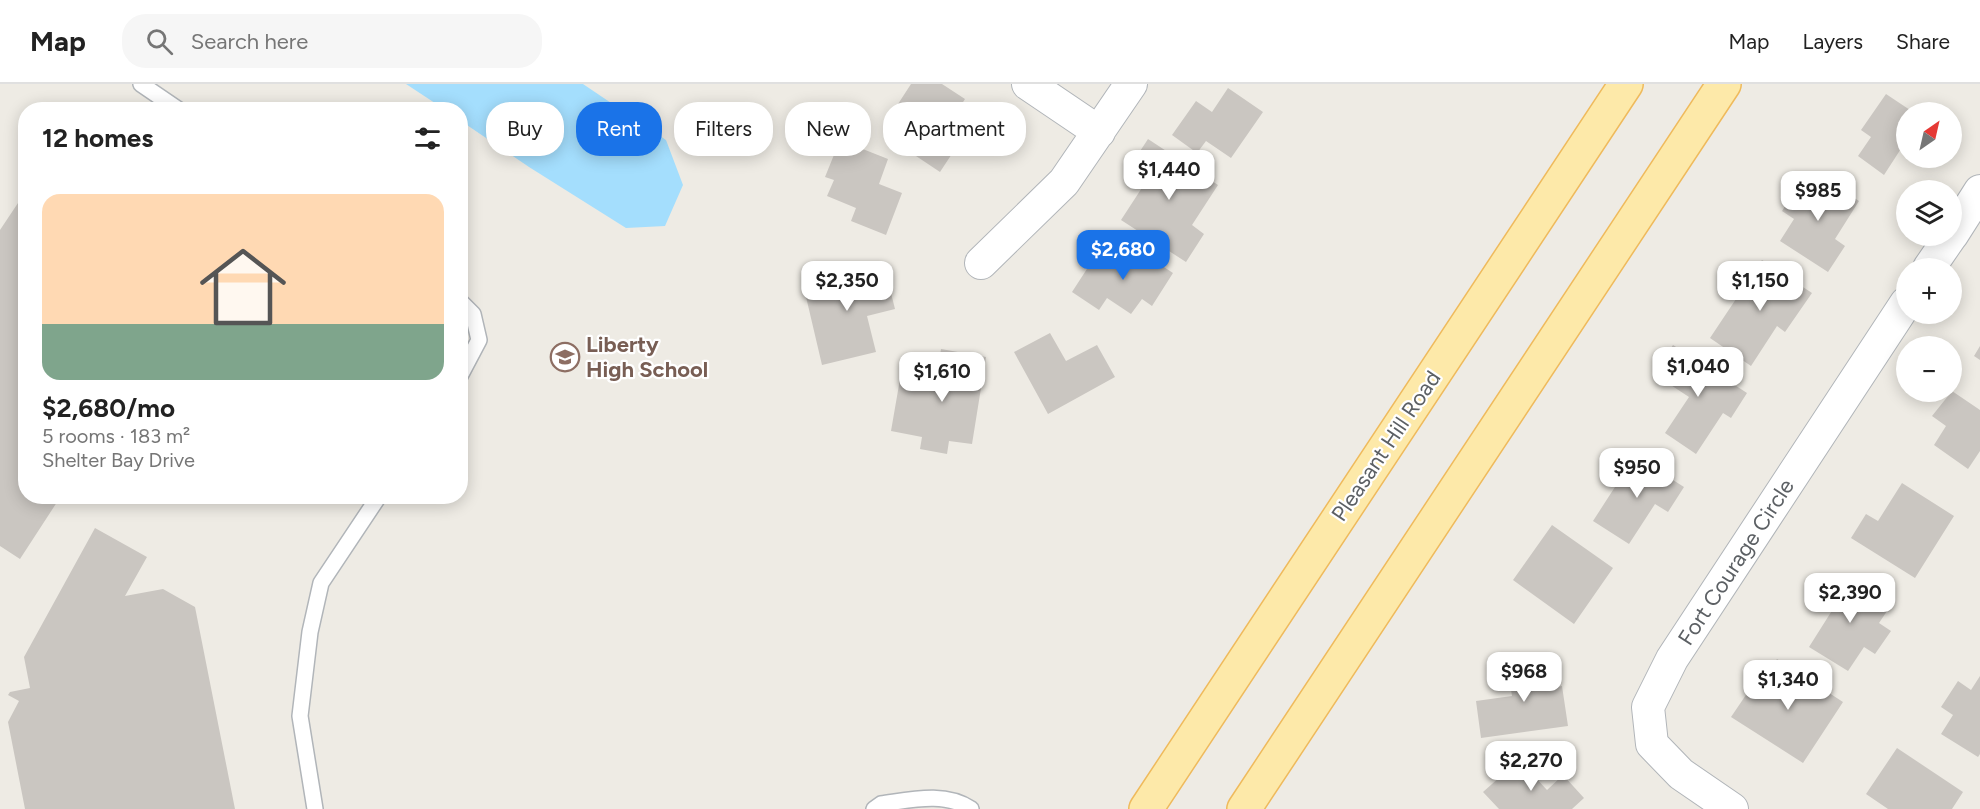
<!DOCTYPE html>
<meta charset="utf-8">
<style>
:root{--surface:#fff;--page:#f6f6f6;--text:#222;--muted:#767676;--line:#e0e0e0;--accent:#1a73e8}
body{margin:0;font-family:Figtree,sans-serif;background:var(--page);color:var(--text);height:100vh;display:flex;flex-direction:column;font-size:22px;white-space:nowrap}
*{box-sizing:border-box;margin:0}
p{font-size:20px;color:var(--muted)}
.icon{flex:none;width:33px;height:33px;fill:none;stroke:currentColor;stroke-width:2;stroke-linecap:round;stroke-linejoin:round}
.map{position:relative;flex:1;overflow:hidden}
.panel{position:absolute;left:18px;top:18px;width:450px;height:402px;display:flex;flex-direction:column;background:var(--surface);border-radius:24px;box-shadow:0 3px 15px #0003}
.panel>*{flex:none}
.guide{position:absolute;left:486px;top:18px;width:570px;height:54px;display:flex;gap:12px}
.needle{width:39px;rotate:34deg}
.buttons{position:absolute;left:1896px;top:18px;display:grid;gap:12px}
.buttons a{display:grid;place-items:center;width:66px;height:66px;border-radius:50%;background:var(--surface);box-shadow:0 3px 15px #0003;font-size:30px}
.price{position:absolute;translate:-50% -51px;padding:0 14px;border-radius:12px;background:#fff;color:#222;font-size:20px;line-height:39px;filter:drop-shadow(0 2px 3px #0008)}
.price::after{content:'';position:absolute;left:50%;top:36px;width:18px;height:14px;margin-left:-9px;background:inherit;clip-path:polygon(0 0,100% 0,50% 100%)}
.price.on{background:var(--accent);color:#fff}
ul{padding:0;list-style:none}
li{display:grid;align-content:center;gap:12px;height:318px;padding:0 24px}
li+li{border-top:2px solid var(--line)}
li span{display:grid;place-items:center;height:186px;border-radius:18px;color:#555}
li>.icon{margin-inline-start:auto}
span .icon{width:108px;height:108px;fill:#fffc;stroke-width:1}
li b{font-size:26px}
h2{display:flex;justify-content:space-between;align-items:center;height:72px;padding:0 24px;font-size:26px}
.tag{padding:0 21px;border-radius:24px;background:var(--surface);box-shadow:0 3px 15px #0003;font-size:21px;line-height:54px}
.tag.on{background:var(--accent);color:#fff}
header{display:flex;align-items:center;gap:36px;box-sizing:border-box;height:84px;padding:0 30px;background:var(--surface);border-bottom:2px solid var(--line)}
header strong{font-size:28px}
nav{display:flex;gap:33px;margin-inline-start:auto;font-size:21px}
.search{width:420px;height:54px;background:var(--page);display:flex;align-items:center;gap:15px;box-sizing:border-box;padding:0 21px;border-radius:24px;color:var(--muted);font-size:22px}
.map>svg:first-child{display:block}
.water{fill:#a4defd}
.building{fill:#cac6c1}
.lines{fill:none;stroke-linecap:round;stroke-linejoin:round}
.service-casing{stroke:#b1b5b9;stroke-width:18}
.minor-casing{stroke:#b1b5b9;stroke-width:34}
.primary-casing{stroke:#efba5c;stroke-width:36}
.service{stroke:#fff;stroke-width:15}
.minor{stroke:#fff;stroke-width:32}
.primary{stroke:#fde9a9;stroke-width:33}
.labels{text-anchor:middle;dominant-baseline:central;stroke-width:4.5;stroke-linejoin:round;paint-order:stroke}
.education-label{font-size:22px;font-weight:bold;fill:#785e54;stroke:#fff;text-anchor:start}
.street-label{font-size:22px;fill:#5c6064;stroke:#fff}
</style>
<header>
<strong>Map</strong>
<div class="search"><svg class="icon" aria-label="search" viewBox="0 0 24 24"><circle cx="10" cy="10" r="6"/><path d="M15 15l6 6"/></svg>Search here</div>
<nav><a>Map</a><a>Layers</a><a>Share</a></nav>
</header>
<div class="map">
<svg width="1980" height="725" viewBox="0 0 1980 725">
<rect width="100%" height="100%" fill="#eeebe4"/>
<!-- water -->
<path class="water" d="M406 0H583L666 56 683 101 665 142 626 144 529 83 461 37 460 26 444 25Z"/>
<!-- building -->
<path class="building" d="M911 0H942L965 15 949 40 965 50 940 88 913 70 922 57 896 40 906 25 898 20Z
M1228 4 1263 28 1231 74 1206 57 1197 69 1172 51 1196 17 1212 28Z
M1886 10 1913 28H1906V57L1884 91 1858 72 1871 53 1861 46Z
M1148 55 1218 101 1192 141 1204 150 1186 178 1121 136 1149 93 1131 81Z
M840 56 888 75 879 100 902 109 886 151 851 137 856 124 827 112 834 96 825 93Z
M1822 93 1859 117 1835 155 1845 162 1828 188 1780 157 1794 135 1782 127 1798 102 1811 110Z
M26 107V412H61L20 475 0 462V146Z
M1129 160 1173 189 1152 222 1142 215 1131 230 1107 214 1099 226 1072 208 1096 171 1114 183Z
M1762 176 1812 209 1785 248 1777 242 1751 282 1710 254Z
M884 181 895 225 867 232 876 268 822 281 803 200Z
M1050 249 1066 277 1097 261 1115 293 1048 330 1014 268Z
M1673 261 1747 309 1731 334 1723 329 1696 370 1665 349 1689 313 1654 290Z
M1980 262V276L1974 272Z
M941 265 986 273 972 360 949 357 947 370 920 365 922 353 891 347 900 295 935 301Z
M1952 307 1980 326V367L1968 385 1934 361 1946 342 1932 332Z
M1635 372 1684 403 1668 428 1655 420 1629 460 1593 437Z
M1902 399 1954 432 1915 494 1851 454 1866 430 1878 437Z
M1552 441 1613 484 1574 540 1513 496Z
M95 444 147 473 125 512 163 505 195 523 235 725H25L8 638 19 617 8 611 10 608 30 604 24 573Z
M1835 489 1889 524 1879 539 1891 547 1875 570 1864 563 1848 587 1809 563 1833 525 1818 515Z
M1543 573 1548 605 1562 602 1568 642 1481 654 1476 617 1512 612 1507 578Z
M1777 575 1843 618 1803 679 1731 633 1750 605 1755 609Z
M1980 592V670L1978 673 1941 650 1953 631 1941 623 1958 597 1971 606Z
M1897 664 1963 708 1952 725H1888L1866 710Z
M1519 676 1547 706 1563 691 1584 714 1572 725H1499L1483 708Z"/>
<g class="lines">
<!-- service casing -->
<g class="service-casing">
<path id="service" d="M141 0 179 26
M460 217 473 230 479 256 460 292
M315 725 300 632 310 548 321 499 379 412
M874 725 881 720C910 716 945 707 971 725"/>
</g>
<!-- minor casing -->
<g class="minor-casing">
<path id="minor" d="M1028 0 1099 48
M1952 151 1980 107
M981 179 1064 98 1131 0
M1929 184 1951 152
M1732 725 1681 690 1652 660 1648 623 1672 575 1906 219"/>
</g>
<!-- primary casing -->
<g class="primary-casing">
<path id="primary" d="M1146 725 1626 0
M1244 725 1724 0"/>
</g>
<!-- service -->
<use href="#service" class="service"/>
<!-- minor -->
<use href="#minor" class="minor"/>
<!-- primary -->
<use href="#primary" class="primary"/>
</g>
<!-- icons -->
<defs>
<g id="school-ring" transform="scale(1.5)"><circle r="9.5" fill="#fff" stroke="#8d6e63" stroke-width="1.5"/><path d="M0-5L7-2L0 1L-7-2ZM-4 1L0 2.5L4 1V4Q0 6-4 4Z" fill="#8d6e63"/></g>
</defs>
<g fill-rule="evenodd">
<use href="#school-ring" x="565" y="273"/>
</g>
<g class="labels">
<!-- education labels -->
<g class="education-label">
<text x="586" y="260">Liberty<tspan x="586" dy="25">High School</tspan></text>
</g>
<!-- street labels -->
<g class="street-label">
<text transform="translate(1386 362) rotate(-56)">Pleasant Hill Road</text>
<text transform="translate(1736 478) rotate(-57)">Fort Courage Circle</text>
</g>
</g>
</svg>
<div class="buttons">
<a><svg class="needle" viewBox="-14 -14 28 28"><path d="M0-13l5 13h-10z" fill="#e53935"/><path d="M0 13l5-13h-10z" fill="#767676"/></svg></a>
<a><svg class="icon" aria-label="layers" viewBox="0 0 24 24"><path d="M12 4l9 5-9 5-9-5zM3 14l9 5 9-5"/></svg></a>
<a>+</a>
<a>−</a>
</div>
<b class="price" style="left:1169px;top:117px">$1,440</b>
<b class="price" style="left:1818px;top:138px">$985</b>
<b class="price on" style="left:1123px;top:197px">$2,680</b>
<b class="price" style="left:847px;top:228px">$2,350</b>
<b class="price" style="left:1760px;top:228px">$1,150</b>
<b class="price" style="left:1698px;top:314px">$1,040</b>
<b class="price" style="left:942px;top:319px">$1,610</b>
<b class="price" style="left:1637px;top:415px">$950</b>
<b class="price" style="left:1850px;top:540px">$2,390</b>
<b class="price" style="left:1524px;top:619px">$968</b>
<b class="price" style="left:1788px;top:627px">$1,340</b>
<b class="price" style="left:1531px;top:708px">$2,270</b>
<div class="guide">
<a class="tag">Buy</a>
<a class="tag on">Rent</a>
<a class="tag">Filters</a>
<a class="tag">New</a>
<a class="tag">Apartment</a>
</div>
<section class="panel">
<h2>12 homes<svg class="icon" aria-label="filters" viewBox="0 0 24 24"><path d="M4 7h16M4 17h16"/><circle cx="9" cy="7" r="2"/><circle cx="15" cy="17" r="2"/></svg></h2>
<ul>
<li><span style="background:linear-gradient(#ffd9b3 70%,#7fa58c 0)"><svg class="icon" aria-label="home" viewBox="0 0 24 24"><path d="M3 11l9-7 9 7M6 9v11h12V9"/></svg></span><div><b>$2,680/mo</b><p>5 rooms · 183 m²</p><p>Shelter Bay Drive</p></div></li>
</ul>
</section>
</div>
